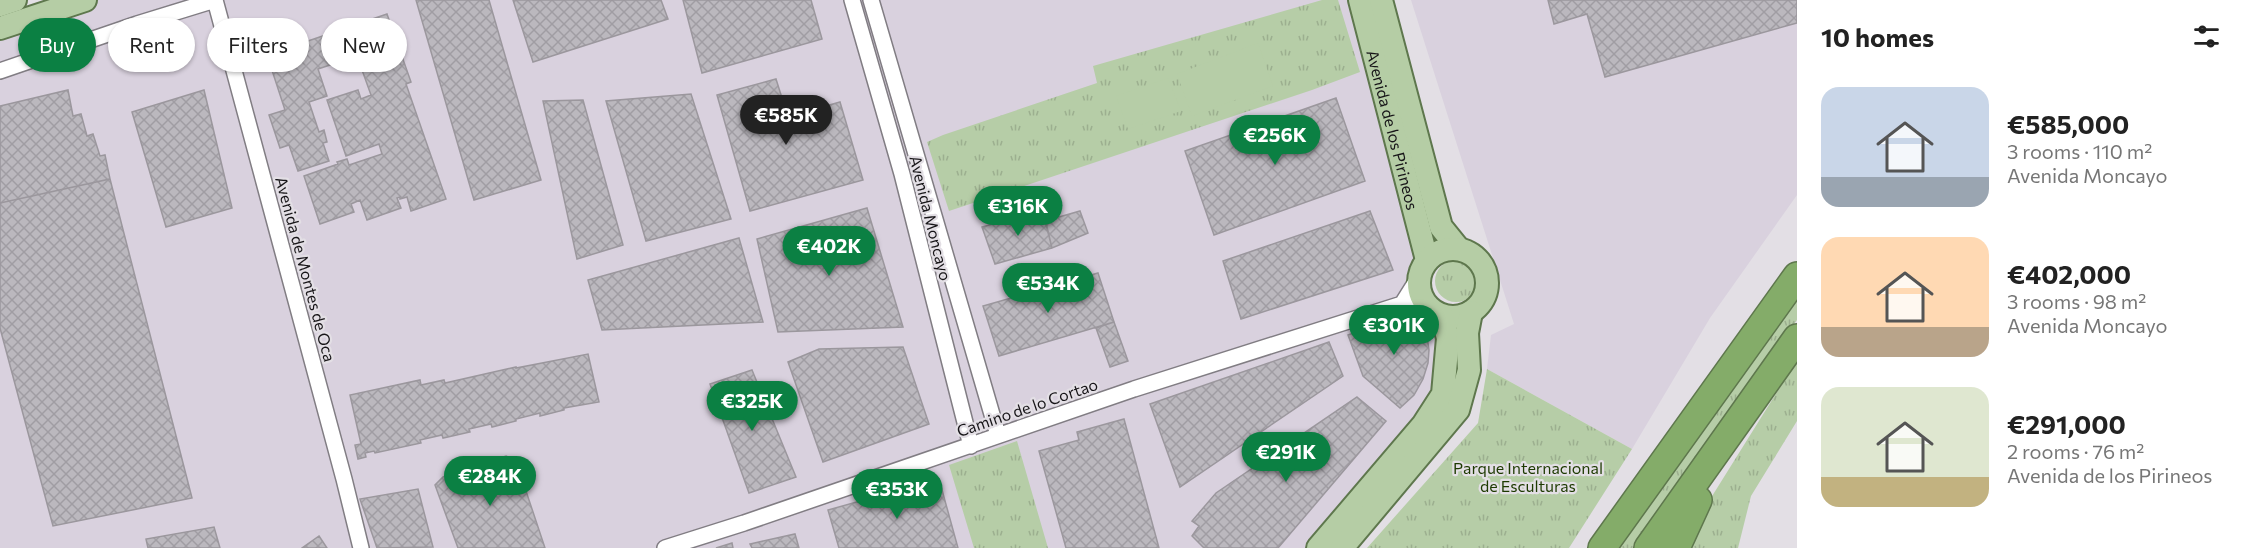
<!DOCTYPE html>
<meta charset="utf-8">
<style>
:root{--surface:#fff;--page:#f2f2f2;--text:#222;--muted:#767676;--accent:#0b8043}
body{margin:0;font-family:Commissioner,sans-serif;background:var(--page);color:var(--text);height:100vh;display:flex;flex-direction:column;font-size:22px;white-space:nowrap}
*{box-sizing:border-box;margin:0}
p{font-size:20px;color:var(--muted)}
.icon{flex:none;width:33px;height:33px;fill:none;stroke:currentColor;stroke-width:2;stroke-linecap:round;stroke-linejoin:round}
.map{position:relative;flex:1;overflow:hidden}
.drawer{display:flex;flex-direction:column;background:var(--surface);width:450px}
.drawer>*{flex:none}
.banner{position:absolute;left:18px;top:18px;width:570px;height:54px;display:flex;gap:12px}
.price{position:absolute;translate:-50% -51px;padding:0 14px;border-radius:21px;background:var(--accent);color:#fff;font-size:20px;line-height:39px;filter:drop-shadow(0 2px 3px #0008)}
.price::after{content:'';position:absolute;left:50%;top:36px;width:18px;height:14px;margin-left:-9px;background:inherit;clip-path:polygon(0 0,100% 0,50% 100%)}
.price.selected{background:#222;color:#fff}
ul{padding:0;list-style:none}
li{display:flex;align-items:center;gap:18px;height:150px;padding:0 24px}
li span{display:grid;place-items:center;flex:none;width:168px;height:120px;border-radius:18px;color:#555}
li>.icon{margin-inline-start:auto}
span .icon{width:72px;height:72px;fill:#fffc;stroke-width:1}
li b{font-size:26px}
h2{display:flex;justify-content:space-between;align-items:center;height:72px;padding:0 24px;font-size:26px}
.pill{padding:0 21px;border-radius:27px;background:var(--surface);box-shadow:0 2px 4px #0004;font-size:21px;line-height:54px}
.pill.selected{background:var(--accent);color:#fff}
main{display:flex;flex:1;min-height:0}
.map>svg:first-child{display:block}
.built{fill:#d9d1de}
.grass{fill:url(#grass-tufts)}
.pitch{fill:#b6cda7}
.building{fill:url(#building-cross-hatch);stroke:#9b979d;stroke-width:1.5}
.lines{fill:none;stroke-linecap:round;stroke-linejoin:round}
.minor-casing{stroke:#817d83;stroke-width:18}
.primary-casing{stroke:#5e774d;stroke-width:26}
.motorway-casing{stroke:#5e774d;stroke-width:30}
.minor{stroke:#fff;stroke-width:15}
.primary{stroke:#b5cda5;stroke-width:22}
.motorway{stroke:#84ac69;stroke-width:27}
.labels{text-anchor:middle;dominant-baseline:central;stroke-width:4.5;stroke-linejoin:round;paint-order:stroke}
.street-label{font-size:16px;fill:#171518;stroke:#e3dfe5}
.park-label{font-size:16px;fill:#1d3a01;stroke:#e3dfe5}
</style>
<main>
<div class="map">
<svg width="1797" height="548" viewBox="0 0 1797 548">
<defs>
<pattern id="grass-tufts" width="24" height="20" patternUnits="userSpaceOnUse" patternTransform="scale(1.5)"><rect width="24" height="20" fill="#b6cda7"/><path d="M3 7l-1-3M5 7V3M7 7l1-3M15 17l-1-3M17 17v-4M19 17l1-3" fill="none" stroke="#9caf8f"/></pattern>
<pattern id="building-cross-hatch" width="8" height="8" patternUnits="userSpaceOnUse" patternTransform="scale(1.5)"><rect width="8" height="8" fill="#bbb8be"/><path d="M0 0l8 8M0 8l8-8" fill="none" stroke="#a09da3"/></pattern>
</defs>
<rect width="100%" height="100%" fill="#e3dfe5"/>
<!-- built -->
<path class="built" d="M85 0H1359L1427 260 1419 277 1422 298 1448 338 1443 394 1318 548H0V28Z
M1411 0H1797V195L1710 318 1632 449 1487 369 1491 335 1514 324Z"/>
<!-- grass -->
<path class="grass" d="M1322 0H1338L1360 72 1312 90 949 211 927 142 943 135 1097 83 1093 66Z
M1435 281a21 21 0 1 1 42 0a21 21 0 1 1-42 0Z
M1797 292V320L1635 548H1614Z
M1797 360V421L1751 496 1738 548H1690L1709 501Z
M1487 369 1632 449 1569 548H1367L1478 423Z
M1017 441 1048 548H974L949 465Z"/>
<!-- pitch -->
<path class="pitch" d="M1258 43 1273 86 1192 116 1177 74Z
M1168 78 1181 111 1128 129 1116 96Z"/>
<!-- building -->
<path class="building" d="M416 0H489L541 180 474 200Z
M513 0H661L668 19 533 62Z
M683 0H811L822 39 702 73Z
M1548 0H1797V23L1605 77 1587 14 1554 24Z
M387 14 411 82 406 84 446 199 411 211 407 197 400 199V197L397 198 401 208 367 220 360 200 351 204 354 212 320 224 304 176 338 164 337 162 347 159 349 165 382 154 379 144 346 156 327 100 358 90 361 99 371 95 357 56 318 69 327 96 309 102 319 132 324 130 327 142 323 143 329 161 298 171 289 145 280 148 269 115 285 110 267 55Z
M776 79 788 117 840 102 863 180 750 211 717 95Z
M68 90 73 116 81 114 87 136 93 134 100 156 105 155 110 179 0 203V106Z
M204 90 232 208 166 227 132 112Z
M691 94 731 219 646 241 606 101Z
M1336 98 1365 181 1214 235 1185 151Z
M583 100 623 245 577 259 543 101Z
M110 179 192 498 53 526 0 328V203Z
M867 208 903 327 778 332 757 239Z
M1043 210 1052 248 995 264 982 227Z
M1080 211 1088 233 1052 248 1045 221Z
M1370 211 1393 270 1241 319 1223 261Z
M739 238 763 322 602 330 588 280Z
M1098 273 1114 322 999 356 983 306Z
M1410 313 1418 315 1425 323 1429 350 1428 363 1423 379 1414 395 1400 408 1363 376 1348 335Z
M1114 322 1128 361 1110 367 1096 328Z
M1329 342 1343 376 1180 487 1150 404Z
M903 347 929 424 823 462 788 362 819 349Z
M588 354 599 402 564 408V410L540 416V413L516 419V421L492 427 491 424 469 429 470 432 443 438 442 435 420 440 421 443 375 453 374 451 365 453 366 457 358 459 355 445 361 444 350 395 420 380 421 385 444 380 445 383 516 367V368Z
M752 370 796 477 749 493 710 384Z
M1357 397 1386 421 1278 548H1204L1192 536 1199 526 1192 521 1216 493Z
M1124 419 1159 548H1066L1039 451 1079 440 1077 432Z
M506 456 516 461 545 548H458L435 485 443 477Z
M939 479 958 548H839L828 510Z
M418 489 433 547 377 548 360 499Z
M214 527 220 548H148L146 539Z
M795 534 799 548H752L750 544Z
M319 536 327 548H302Z
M732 543 733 548H716Z"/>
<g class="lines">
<!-- minor casing -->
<g class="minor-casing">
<path id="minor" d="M215 0 344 479 361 548
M852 0 902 174 971 446
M871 0 998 435
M0 71 137 24 215 0
M1402 304 1419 277
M665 548 744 523 1134 389 1402 304 1432 310"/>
</g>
<!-- primary casing -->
<g class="primary-casing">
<g id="primary">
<path id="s1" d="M1360 0 1427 260"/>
<path d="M1381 0 1441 227 1458 248"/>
<path d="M0 5 15 0"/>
<path d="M0 28 85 0"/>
<circle cx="1453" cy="283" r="34"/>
<path d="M1318 548 1423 425 1443 394 1448 338 1442 316"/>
<path d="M1342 548 1458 410 1469 370 1467 333 1471 312"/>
</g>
</g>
<!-- motorway casing -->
<g class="motorway-casing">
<path id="motorway" d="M1602 548 1797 276
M1648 548 1797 338
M1676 548 1698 500"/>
</g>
<!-- minor -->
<use href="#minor" class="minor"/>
<!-- primary -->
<use href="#primary" class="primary"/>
<!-- motorway -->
<use href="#motorway" class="motorway"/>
</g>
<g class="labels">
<!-- street labels -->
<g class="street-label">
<text stroke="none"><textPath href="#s1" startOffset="134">Avenida de los Pirineos</textPath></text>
<text transform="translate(931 218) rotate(76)">Avenida Moncayo</text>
<text transform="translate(306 269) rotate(75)">Avenida de Montes de Oca</text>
<text transform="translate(1027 407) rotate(-19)">Camino de lo Cortao</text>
</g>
<!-- park labels -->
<g class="park-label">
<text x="1528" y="467">Parque Internacional<tspan x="1528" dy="18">de Esculturas</tspan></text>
</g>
</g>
</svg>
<b class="price selected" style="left:786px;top:146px">€585K</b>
<b class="price" style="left:1275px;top:166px">€256K</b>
<b class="price" style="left:1018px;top:237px">€316K</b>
<b class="price" style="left:829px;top:277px">€402K</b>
<b class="price" style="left:1048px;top:314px">€534K</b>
<b class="price" style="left:1394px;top:356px">€301K</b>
<b class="price" style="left:752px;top:432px">€325K</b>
<b class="price" style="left:1286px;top:483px">€291K</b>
<b class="price" style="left:490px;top:507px">€284K</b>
<b class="price" style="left:897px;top:520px">€353K</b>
<div class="banner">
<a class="pill selected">Buy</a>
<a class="pill">Rent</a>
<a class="pill">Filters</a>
<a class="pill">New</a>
</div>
</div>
<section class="drawer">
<h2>10 homes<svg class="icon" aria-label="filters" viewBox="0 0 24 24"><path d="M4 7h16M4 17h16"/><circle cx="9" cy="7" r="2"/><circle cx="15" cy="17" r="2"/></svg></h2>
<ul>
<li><span style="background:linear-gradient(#c9d6e8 75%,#9aa5b1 0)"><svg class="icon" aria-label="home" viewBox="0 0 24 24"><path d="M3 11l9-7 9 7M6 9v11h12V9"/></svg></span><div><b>€585,000</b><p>3 rooms · 110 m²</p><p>Avenida Moncayo</p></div></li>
<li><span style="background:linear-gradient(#ffd9b3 75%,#b9a48a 0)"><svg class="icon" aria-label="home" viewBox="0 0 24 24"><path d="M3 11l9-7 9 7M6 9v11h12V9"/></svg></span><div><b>€402,000</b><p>3 rooms · 98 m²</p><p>Avenida Moncayo</p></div></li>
<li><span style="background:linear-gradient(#dfe7d0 75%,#c2b280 0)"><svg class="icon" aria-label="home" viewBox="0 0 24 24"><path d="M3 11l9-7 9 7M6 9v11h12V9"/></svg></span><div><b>€291,000</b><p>2 rooms · 76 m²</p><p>Avenida de los Pirineos</p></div></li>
</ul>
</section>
</main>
